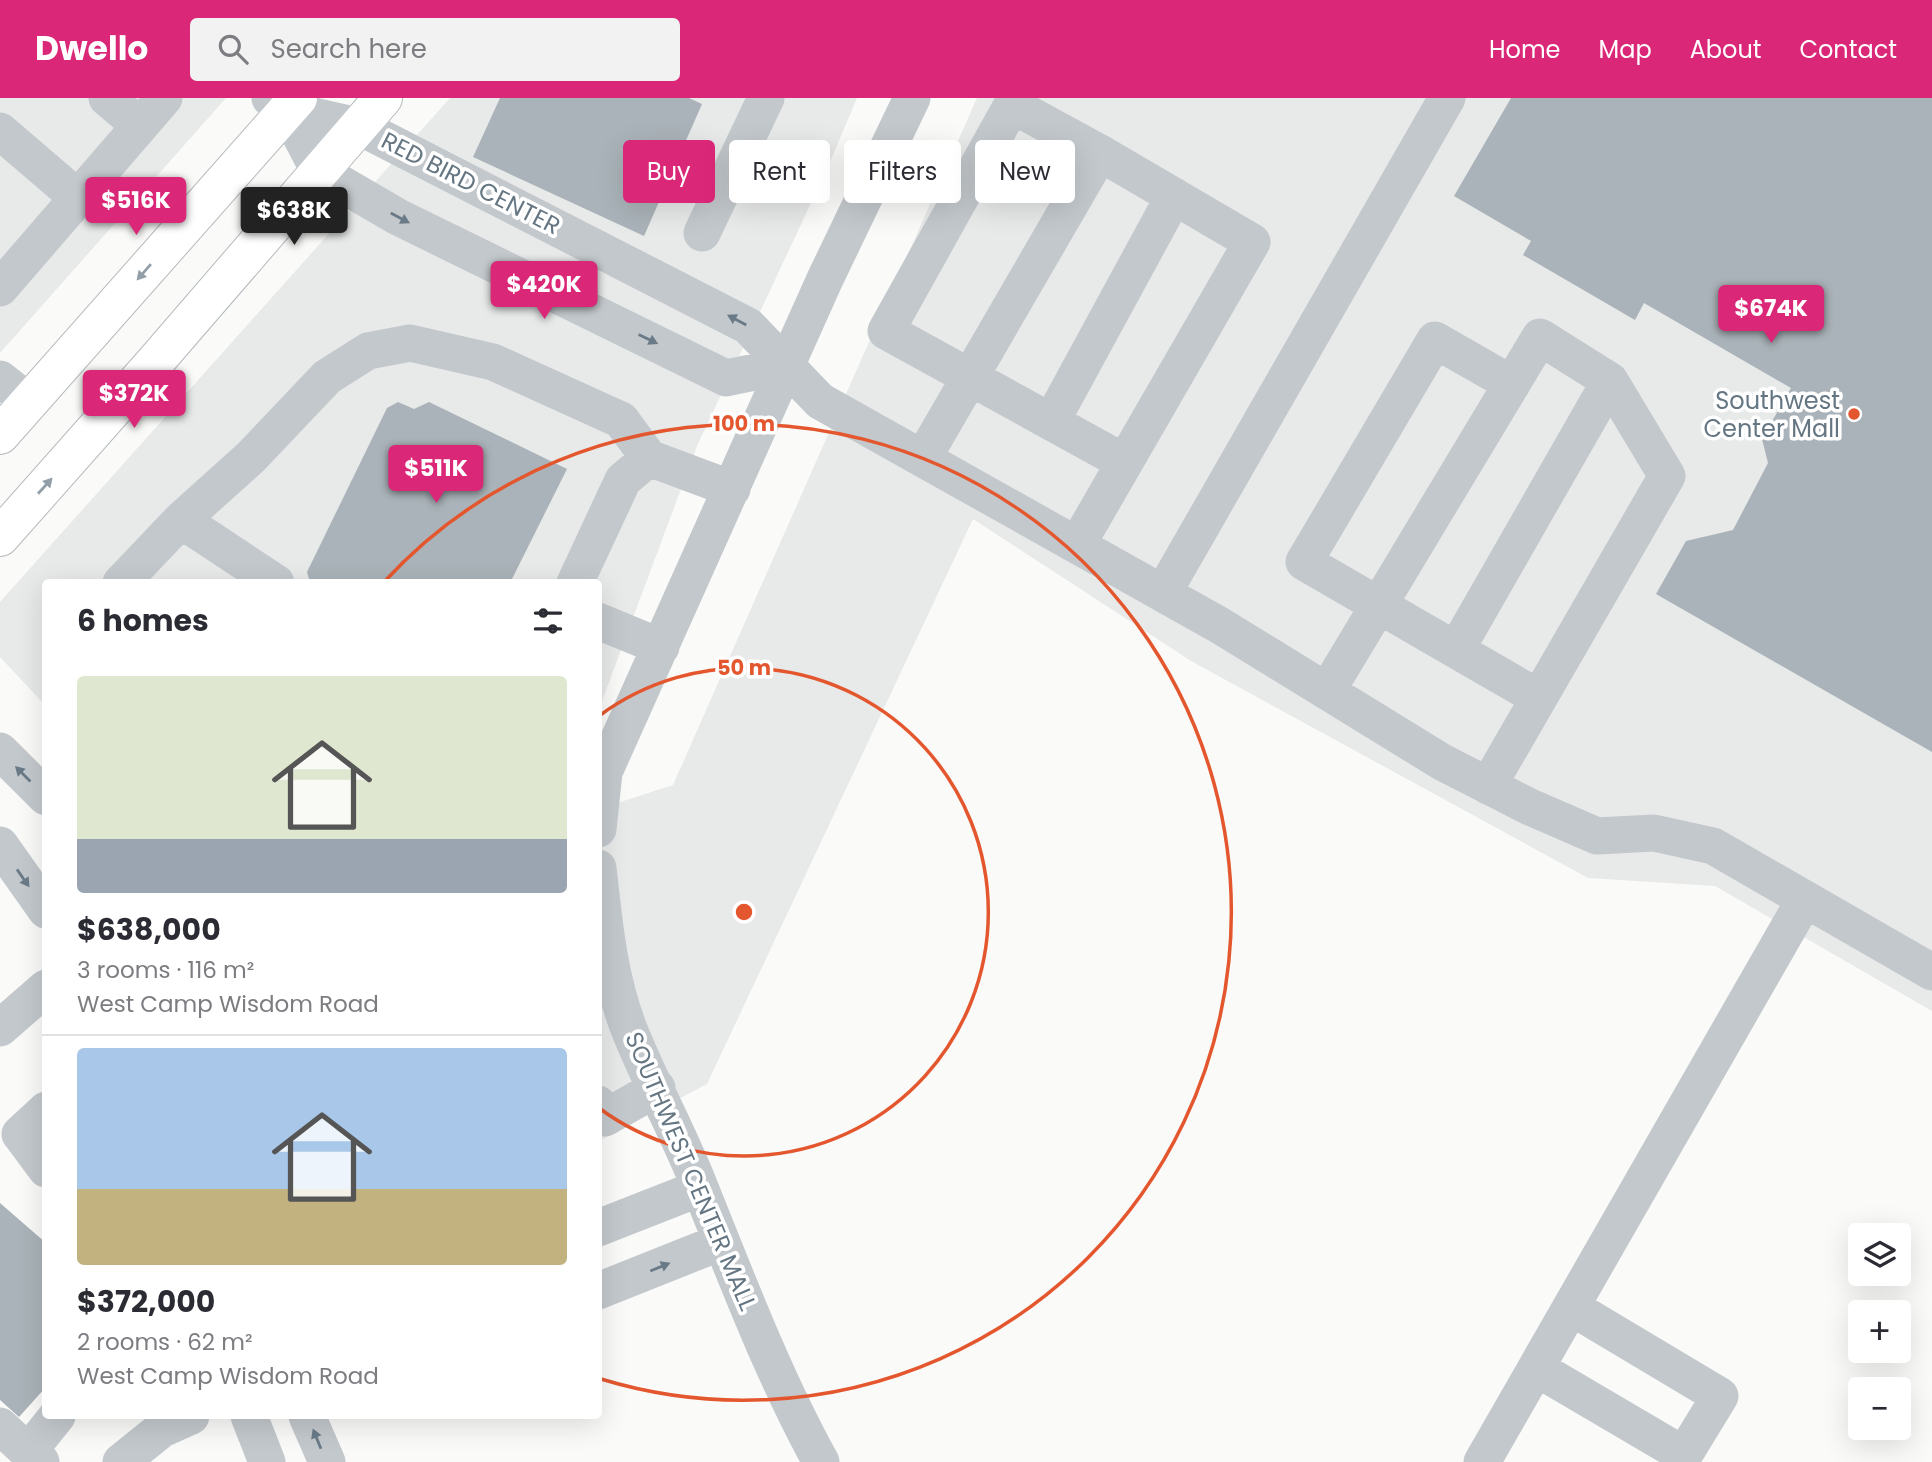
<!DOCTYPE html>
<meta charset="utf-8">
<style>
:root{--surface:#fff;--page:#f2f2f3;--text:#2b2b33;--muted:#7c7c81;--line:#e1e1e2;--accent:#db2777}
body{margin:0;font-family:Poppins,sans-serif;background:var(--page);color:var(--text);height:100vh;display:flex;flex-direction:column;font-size:26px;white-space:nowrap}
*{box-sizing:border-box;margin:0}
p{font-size:23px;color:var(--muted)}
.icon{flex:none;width:38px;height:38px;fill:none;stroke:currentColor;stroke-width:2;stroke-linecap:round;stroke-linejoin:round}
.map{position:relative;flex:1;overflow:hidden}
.drawer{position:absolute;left:42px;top:481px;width:560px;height:840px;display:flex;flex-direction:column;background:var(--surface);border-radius:7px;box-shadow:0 7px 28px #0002}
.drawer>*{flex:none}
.guide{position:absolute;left:623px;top:42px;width:665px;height:63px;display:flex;gap:14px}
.tools{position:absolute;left:1848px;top:1125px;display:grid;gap:14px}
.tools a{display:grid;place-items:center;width:63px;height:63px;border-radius:7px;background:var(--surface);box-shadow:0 7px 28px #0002;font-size:35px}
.price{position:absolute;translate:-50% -60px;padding:0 16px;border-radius:7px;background:var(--accent);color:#fff;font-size:23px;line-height:46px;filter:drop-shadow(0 2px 4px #0008)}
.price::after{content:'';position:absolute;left:50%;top:42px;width:21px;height:16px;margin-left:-10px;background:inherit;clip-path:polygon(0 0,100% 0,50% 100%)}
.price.on{background:#222;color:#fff}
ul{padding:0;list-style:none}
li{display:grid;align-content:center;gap:14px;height:371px;padding:0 35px}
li+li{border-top:2px solid var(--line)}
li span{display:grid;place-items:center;height:217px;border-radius:7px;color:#555}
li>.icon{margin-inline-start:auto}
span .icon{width:126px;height:126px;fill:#fffc;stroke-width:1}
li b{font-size:30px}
h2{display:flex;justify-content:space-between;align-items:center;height:84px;padding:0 35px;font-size:30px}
.tag{padding:0 24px;border-radius:7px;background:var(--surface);box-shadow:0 7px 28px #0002;font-size:24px;line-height:63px}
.tag.on{background:var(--accent);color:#fff}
header{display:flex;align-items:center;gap:42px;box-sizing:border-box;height:98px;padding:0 35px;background:var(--accent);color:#fff}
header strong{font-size:33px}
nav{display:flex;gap:38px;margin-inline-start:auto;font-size:24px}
.search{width:490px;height:63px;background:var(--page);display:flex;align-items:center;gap:18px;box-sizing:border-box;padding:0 24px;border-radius:7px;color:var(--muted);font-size:26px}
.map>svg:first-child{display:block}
.built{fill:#e8e9e9}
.building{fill:#aab3b9}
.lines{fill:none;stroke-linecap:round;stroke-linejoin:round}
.major-casing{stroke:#b5babe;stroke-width:40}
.minor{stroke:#c3c8cc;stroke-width:37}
.major{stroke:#fff;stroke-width:38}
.oneway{fill:#6a7a87}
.oneway2{fill:#939fa8}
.ring{fill:none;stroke:#e4572e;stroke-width:3.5}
.poi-dot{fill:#e4572e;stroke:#fff;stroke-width:2.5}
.labels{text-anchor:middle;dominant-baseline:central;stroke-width:7;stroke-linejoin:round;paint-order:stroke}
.street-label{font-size:24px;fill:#657683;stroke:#fff}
.poi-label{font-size:24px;fill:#657683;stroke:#fff;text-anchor:end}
.centre{fill:#e4572e;stroke:#fff;stroke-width:3.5}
.ring-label{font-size:21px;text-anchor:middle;font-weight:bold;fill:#e4572e;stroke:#fff;stroke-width:7;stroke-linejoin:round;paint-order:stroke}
</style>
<header>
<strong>Dwello</strong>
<div class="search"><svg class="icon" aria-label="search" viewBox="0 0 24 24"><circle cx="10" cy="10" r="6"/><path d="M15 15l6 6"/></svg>Search here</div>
<nav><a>Home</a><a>Map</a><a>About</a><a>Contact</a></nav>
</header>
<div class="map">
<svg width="1932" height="1364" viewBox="0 0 1932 1364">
<rect width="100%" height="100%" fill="#fafaf8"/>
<!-- built -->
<path class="built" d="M0 0H226L0 255Z
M450 0H857L827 71 697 348 599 611 598 485H46L45 607 0 559V504Z
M977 0H1932V913L1715 788 1588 780 1191 563 973 421 707 986 599 1043V711L673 687Z"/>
<!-- building -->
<path class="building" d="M500 0H689L702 6 644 138 473 59Z
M1511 0H1932V654L1656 496 1686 443 1733 432 1768 365 1762 341 1791 290 1644 205 1635 222 1523 157 1531 143 1454 98Z
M398 304 414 311 429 304 567 371 510 485H310L307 474 387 310Z
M0 1105 46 1145V1289L19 1319 0 1302Z"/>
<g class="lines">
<!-- major casing -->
<g class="major-casing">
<path id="major" d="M0 337 298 0
M0 439 155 264 383 0"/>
</g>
<!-- minor -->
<path class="minor" d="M107 0 140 28
M270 0 287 12 358 28 748 228 820 303 1219 527 1442 664 1530 709 1597 738 1654 735 1713 748 1932 874
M287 12 319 73 398 119 726 280 788 267
M0 33 78 100
M1100 55 1012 7 886 233 1124 364
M702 135 766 0
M0 190 164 0
M0 281 29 304
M1512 286 1435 242 1304 464 1456 552 1610 283
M1051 324 1174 98
M923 360 1100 55 1252 144 1077 447
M121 485 181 422
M276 485 181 422 251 359 327 279 368 253 410 245 493 264 621 322 649 360
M575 485 623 382 649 360 732 391
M1163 495 1447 0
M598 523 661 549
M1456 552 1539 600
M1327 593 1540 239 1610 283 1667 378 1488 688
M0 653 46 699
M598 731 604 674 825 181 912 0
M0 747 46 812
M598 770C604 824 609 880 629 931 650 984 678 1034 699 1087 736 1179 773 1277 821 1364
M0 930 46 890
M598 1006 605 1020 657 990
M46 1012 20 1036 46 1071
M598 1130 700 1090
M598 1193 721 1144
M1536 1270 1684 1357 1720 1298 1571 1209
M249 1318 267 1364
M307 1318 327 1364
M0 1328 28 1354
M41 1364 28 1354 57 1318
M121 1364 162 1331 191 1318
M1482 1364 1805 801"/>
<!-- major -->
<use href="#major" class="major"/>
</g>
<!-- one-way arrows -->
<defs><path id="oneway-solid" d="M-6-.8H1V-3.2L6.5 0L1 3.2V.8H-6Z" transform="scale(1.75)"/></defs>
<g class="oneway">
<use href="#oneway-solid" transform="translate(400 120) rotate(28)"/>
<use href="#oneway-solid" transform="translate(737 222) rotate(-152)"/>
<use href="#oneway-solid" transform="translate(648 241) rotate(26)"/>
<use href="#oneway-solid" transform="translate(23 676) rotate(-135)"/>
<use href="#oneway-solid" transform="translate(23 780) rotate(55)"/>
<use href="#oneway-solid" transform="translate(660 1169) rotate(-22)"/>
<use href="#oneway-solid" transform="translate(317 1341) rotate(-112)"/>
</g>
<g class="oneway2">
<use href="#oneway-solid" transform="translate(144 174) rotate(131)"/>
<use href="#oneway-solid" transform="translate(45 388) rotate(-48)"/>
</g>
<!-- distance rings -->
<g class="ring">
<path d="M599 618A244 244 0 1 1 599 1010"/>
<path d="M384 484A488 488 0 1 1 601 1281"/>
</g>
<!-- markers -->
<circle class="poi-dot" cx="1854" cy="316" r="7"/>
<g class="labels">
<!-- street labels -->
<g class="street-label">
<text transform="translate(471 85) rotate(27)">RED BIRD CENTER</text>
<text transform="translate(691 1073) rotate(67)">SOUTHWEST CENTER MALL</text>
</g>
<!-- poi labels -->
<g class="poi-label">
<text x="1840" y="302">Southwest<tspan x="1840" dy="28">Center Mall</tspan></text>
</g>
</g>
<circle cx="744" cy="814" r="10" class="centre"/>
<g class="ring-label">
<text x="744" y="333">100 m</text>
<text x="744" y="577">50 m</text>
</g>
</svg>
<div class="tools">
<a><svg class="icon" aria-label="layers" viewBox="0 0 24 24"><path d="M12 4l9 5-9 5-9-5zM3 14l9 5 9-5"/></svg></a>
<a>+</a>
<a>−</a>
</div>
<b class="price" style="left:136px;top:139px">$516K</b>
<b class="price on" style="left:294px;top:149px">$638K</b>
<b class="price" style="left:544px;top:223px">$420K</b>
<b class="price" style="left:1771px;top:247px">$674K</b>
<b class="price" style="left:134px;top:332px">$372K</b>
<b class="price" style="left:436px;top:407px">$511K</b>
<div class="guide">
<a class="tag on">Buy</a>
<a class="tag">Rent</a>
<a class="tag">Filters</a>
<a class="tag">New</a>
</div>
<section class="drawer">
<h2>6 homes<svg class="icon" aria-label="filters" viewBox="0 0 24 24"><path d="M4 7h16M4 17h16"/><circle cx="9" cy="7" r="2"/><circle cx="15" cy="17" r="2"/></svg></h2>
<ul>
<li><span style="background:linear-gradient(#dfe7d0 75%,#9aa5b1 0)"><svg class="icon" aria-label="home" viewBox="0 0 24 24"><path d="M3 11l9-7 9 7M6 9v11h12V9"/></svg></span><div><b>$638,000</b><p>3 rooms · 116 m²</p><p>West Camp Wisdom Road</p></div></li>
<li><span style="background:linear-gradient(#a9c7e8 65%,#c2b280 0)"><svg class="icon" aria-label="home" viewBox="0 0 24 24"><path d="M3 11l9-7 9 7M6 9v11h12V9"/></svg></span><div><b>$372,000</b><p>2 rooms · 62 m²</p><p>West Camp Wisdom Road</p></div></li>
</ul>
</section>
</div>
